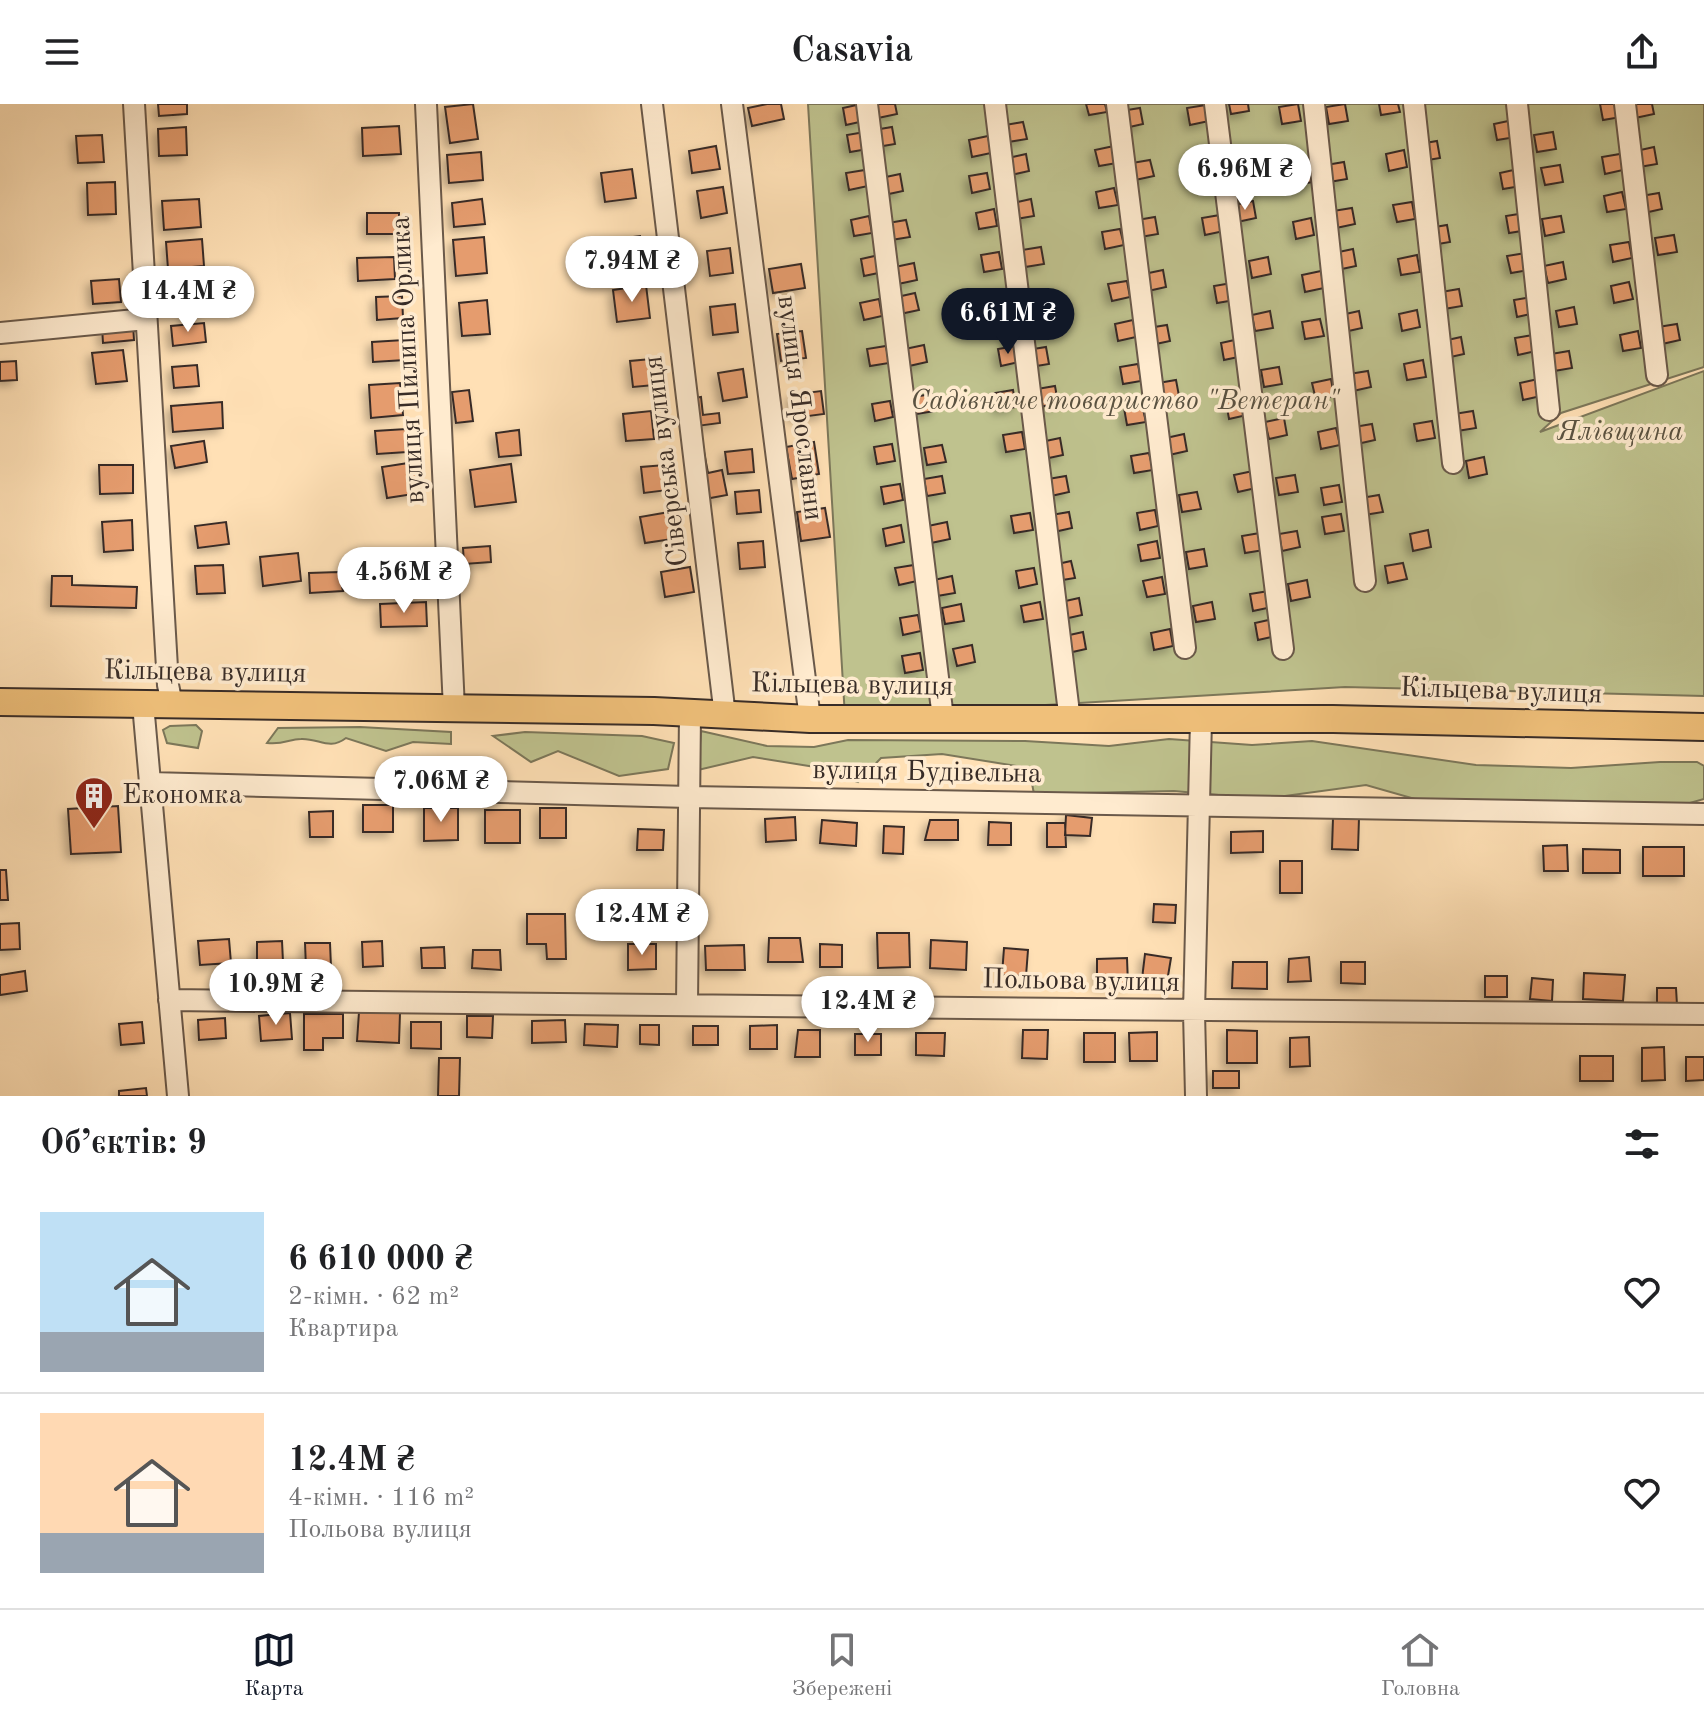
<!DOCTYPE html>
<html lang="uk">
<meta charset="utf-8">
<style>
:root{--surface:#fff;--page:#f6f6f6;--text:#202124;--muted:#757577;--line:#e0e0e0;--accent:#111827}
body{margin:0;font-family:"Old Standard TT",serif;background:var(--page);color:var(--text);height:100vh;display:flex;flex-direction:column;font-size:30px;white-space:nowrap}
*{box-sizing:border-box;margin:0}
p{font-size:26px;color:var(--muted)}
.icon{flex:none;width:44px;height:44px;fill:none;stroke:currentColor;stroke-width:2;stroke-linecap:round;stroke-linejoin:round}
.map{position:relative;height:992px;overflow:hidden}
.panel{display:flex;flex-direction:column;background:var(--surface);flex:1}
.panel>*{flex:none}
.price{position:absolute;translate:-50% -68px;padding:0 18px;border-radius:28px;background:#fff;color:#222;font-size:26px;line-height:52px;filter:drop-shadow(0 2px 4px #0008)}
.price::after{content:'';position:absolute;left:50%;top:48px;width:24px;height:18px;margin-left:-12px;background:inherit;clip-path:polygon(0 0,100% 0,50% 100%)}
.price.current{background:var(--accent);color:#fff}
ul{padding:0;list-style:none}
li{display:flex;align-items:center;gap:24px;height:200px;padding:0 40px}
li+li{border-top:2px solid var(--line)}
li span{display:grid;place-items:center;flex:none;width:224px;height:160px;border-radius:0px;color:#555}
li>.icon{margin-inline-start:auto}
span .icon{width:96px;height:96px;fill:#fffc;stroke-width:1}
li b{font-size:34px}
h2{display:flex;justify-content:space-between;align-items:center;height:96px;padding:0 40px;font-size:34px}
header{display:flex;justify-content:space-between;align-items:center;height:104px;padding:0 40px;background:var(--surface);font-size:36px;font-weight:700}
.tabs{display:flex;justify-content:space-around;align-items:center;height:112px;border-top:2px solid var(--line);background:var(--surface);font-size:22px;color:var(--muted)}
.tabs a{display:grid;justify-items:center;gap:4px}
.tabs .current{color:var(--accent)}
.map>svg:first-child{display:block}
.green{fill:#bfc28e;stroke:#7c775a;stroke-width:2}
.building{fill:#e59c6e;stroke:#382c27;stroke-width:2;filter:url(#shadow)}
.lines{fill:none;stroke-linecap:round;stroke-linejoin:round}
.minor-casing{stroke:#6a594a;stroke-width:24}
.major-casing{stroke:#382c27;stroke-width:30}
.minor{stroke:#ffebcf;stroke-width:20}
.major{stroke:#f0c07a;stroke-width:26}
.labels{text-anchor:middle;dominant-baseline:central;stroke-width:7;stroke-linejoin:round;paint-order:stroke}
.street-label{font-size:28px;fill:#382c27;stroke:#ffebcf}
.park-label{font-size:28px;font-style:italic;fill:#5a5241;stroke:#ffebcf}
.poi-label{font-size:28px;fill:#382c27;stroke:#ffebcf;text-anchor:start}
</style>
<header><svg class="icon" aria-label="menu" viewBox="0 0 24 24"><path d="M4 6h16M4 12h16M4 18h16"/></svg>Casavia<svg class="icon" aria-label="share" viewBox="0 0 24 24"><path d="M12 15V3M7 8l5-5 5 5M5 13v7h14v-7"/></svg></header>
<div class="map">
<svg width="1704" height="992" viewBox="0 0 1704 992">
<defs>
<filter id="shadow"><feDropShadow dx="-4.5" dy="4.5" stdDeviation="4" flood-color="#0004"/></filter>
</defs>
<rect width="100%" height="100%" fill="#ffe0b5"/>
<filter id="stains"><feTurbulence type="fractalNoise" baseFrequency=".0025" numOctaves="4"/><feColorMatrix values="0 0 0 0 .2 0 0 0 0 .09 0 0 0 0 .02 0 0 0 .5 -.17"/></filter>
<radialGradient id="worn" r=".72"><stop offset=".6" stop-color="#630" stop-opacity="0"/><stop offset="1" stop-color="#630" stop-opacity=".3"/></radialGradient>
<!-- green -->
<path class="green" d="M808 0H1704V263L1561 309 1540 328 1704 267V592L1345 583 845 613Z
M196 621 202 627 198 644 167 639 163 626 170 622Z
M360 623 451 628V640L413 638 386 647 346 634C329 647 319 634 301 635 289 635 284 641 267 639L278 624Z
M701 627 767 642 814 643 848 636 1025 637 1109 642 1169 635 1252 641 1312 637 1476 661 1571 664 1660 658H1697L1704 662V695L1672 704 1429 699 1366 681 1263 695 1174 687 1034 690 1029 664 942 650 881 654 858 678 815 663 753 653 698 666Z
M525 628 642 632 674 639 668 665 619 672 558 647 531 658 493 632Z"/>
<!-- building -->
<path class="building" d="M158 0H187V10L159 12Z
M473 0 478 35 450 39 445 3Z
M767 0H781L784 15 752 22 748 4Z
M861 0 864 17 846 21 843 4Z
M876 0H895L897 10 878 14Z
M1086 0H1105L1107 8 1089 11Z
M1229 0H1248L1249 7 1231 10Z
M1298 0 1301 17 1282 20 1279 3Z
M1345 0 1348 17 1329 20 1326 3Z
M1379 0H1398L1400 8 1381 11Z
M1600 0H1619L1621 13 1603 16Z
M1633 0H1652L1654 10 1635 14Z
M1206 1 1209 17 1190 21 1187 4Z
M1140 4 1143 20 1125 24 1121 7Z
M1513 16 1516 33 1497 36 1494 20Z
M1023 18 1027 35 1008 38 1005 21Z
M399 22 401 50 363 52 362 24Z
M186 23 187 51 159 52 158 25Z
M892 23 895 40 877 43 874 26Z
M865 28 868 45 850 48 847 31Z
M1553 28 1556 45 1537 48 1534 31Z
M102 31 104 58 78 59 76 32Z
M988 32 991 49 972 53 969 36Z
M1437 37 1440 54 1422 57 1419 40Z
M716 42 720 65 692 69 689 47Z
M1114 42 1117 59 1099 62 1095 46Z
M1654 43 1657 60 1639 63 1636 47Z
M1404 46 1407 63 1389 67 1386 50Z
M481 48 483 76 449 79 447 51Z
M1252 48 1255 65 1237 68 1233 52Z
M1026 50 1029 67 1011 71 1008 54Z
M1620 50 1623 66 1605 70 1602 53Z
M1211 53 1215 70 1196 73 1193 56Z
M1150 56 1154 72 1135 76 1132 59Z
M1344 58 1347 75 1329 78 1326 61Z
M1560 61 1563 78 1545 81 1541 64Z
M1309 62 1312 78 1294 82 1291 65Z
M632 65 636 94 605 98 601 69Z
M1518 65 1521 82 1503 85 1500 69Z
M865 66 868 82 849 86 846 69Z
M987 69 990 85 972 89 969 72Z
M900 70 903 87 884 91 881 74Z
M115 78 116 110 88 111 87 79Z
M723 83 727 109 701 114 697 87Z
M1114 84 1118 101 1099 104 1096 88Z
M1622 88 1626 105 1607 108 1604 92Z
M1659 89 1662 105 1644 109 1641 92Z
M199 95 201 123 164 126 162 97Z
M482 95 485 120 454 123 452 99Z
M1031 95 1034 112 1016 115 1013 99Z
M1253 97 1256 114 1237 118 1234 101Z
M1412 98 1415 115 1397 118 1393 101Z
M1352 104 1355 120 1336 124 1333 107Z
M994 105 997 122 979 125 976 109Z
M367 109H399V130H367Z
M1525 109 1528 126 1509 129 1506 112Z
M1220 111 1224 127 1205 131 1202 114Z
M869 112 872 129 854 132 851 116Z
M1561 112 1564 128 1545 132 1542 115Z
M1155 113 1158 130 1140 133 1137 116Z
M1311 114 1314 131 1296 135 1293 118Z
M906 116 910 133 891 136 888 119Z
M1447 121 1450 138 1432 141 1429 124Z
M1120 125 1124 141 1105 145 1102 128Z
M1674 131 1677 148 1658 151 1655 134Z
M640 132 643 162 611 165 608 136Z
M484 133 487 169 456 172 453 136Z
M202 135 204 162 168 165 166 138Z
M1629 138 1632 154 1613 158 1610 141Z
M1041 143 1044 160 1025 163 1022 146Z
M730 144 733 169 710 172 707 147Z
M1353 145 1356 162 1337 166 1334 149Z
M999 148 1002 165 984 168 981 151Z
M1526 149 1529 166 1511 169 1507 152Z
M879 151 883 168 864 172 861 155Z
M1417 151 1420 168 1401 171 1398 155Z
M394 153 395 175 358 177 357 154Z
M1268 153 1271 170 1252 174 1249 157Z
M1563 158 1566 175 1548 179 1544 162Z
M914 159 917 176 898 180 895 163Z
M801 160 805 184 773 189 769 165Z
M1163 166 1166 183 1148 187 1144 170Z
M1321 167 1324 184 1305 188 1302 171Z
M119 175 121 198 93 200 91 177Z
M1127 177 1130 193 1112 197 1108 180Z
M1629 178 1633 195 1614 199 1611 182Z
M1232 179 1235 196 1217 199 1214 182Z
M646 181 650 214 617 218 613 186Z
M1009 185 1013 202 994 205 991 188Z
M1459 185 1462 202 1444 205 1441 188Z
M915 189 919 206 900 210 897 193Z
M402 192 403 214 377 216 376 193Z
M1532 193 1535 209 1517 213 1514 196Z
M879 195 882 212 864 216 860 199Z
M487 196 490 230 462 232 459 199Z
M735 200 738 228 713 231 710 203Z
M1574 203 1577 220 1559 223 1556 207Z
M1417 206 1420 223 1402 227 1399 210Z
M1270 207 1273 224 1255 227 1252 211Z
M1359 207 1362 224 1344 228 1341 211Z
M1041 209 1044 226 1026 229 1023 213Z
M1320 215 1324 232 1305 235 1302 218Z
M1133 216 1136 233 1118 237 1115 220Z
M204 219 206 238 173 242 171 222Z
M133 220 134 236 103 239 102 223Z
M1677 220 1680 236 1662 240 1658 223Z
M1167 221 1170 237 1151 241 1148 224Z
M802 227 806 254 781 257 777 230Z
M1638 227 1641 244 1623 247 1620 231Z
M1533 231 1536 247 1518 251 1515 234Z
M1461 233 1464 250 1446 254 1443 237Z
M1239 235 1243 252 1224 256 1221 239Z
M404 236 405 256 373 258 372 238Z
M924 241 927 258 909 262 905 245Z
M886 242 889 259 870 262 867 245Z
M1016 242 1019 258 1001 262 998 245Z
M1046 243 1049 260 1030 263 1027 246Z
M123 246 127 277 96 280 92 249Z
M1569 247 1572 264 1554 267 1551 250Z
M662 254 665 280 633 283 630 257Z
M1423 256 1426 273 1407 276 1404 260Z
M16 257 17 276 0 277V258Z
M1138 260 1141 277 1123 280 1120 263Z
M197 261 199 282 174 284 172 263Z
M1279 263 1282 280 1264 283 1261 266Z
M743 265 747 293 723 297 718 269Z
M1368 267 1371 283 1353 287 1349 270Z
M1331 275 1334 292 1316 296 1312 279Z
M1538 275 1541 292 1523 296 1520 279Z
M1176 276 1179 292 1161 296 1158 279Z
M400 279 403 311 371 314 369 281Z
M1055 282 1058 299 1040 303 1037 285Z
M469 286 473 317 456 319 452 288Z
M1013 286 1016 303 998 306 995 289Z
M821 287 824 310 793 314 790 291Z
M932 290 935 307 916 310 913 293Z
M701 293 703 311 719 309 720 319 697 322 694 294Z
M1244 295 1247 311 1229 315 1226 298Z
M890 297 893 313 875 317 872 300Z
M222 298 223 324 173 328 171 302Z
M1142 301 1146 318 1127 321 1124 304Z
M651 307 654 335 626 337 623 310Z
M1473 307 1476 324 1457 327 1454 310Z
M1284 314 1287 331 1269 335 1265 318Z
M1432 317 1435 334 1417 337 1414 320Z
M1372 320 1375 336 1357 340 1354 323Z
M1336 324 1340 341 1321 345 1318 328Z
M406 325 407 348 377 350 375 327Z
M519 326 521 351 499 353 496 329Z
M1022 328 1025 345 1006 348 1003 331Z
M1184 330 1187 347 1169 351 1166 334Z
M1060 334 1063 351 1044 355 1041 338Z
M204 337 207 358 175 364 171 342Z
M814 338 819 370 792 375 786 343Z
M892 340 895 357 877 360 874 343Z
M942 341 946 358 927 361 924 344Z
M752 345 754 368 728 370 725 348Z
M704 348 708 369 722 366 727 391 705 395 697 349Z
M1149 349 1153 366 1134 369 1131 352Z
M1484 353 1487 370 1469 374 1466 357Z
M415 358 420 389 387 394 382 363Z
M511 360 516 398 475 403 470 366Z
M99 361H133V389L100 390Z
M665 361 668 386 644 389 641 363Z
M1253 367 1256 384 1238 388 1234 371Z
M1295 371 1298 388 1279 391 1276 374Z
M942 372 945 389 927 392 924 375Z
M1066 372 1069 388 1051 392 1048 375Z
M900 380 903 396 884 400 881 383Z
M1339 381 1342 398 1324 401 1321 384Z
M759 386 761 408 737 410 735 388Z
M1197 388 1201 405 1182 408 1179 391Z
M1379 391 1383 408 1364 411 1361 394Z
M825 404 830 433 801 437 797 408Z
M1155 406 1158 422 1140 426 1137 409Z
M675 407 679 434 645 439 640 413Z
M1069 408 1072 424 1054 428 1051 411Z
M1030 409 1033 426 1014 429 1011 412Z
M1341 410 1344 427 1325 430 1322 413Z
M132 416 133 446 104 448 102 418Z
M226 418 229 440 198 444 195 422Z
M947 418 950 435 931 439 928 422Z
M901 421 904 438 886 442 883 425Z
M1428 426 1431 443 1413 447 1410 430Z
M1297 427 1300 443 1282 447 1279 430Z
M1260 429 1264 446 1245 449 1242 432Z
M763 437 765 463 740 465 738 439Z
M1157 437 1160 454 1141 457 1138 441Z
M490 442 491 458 464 460 463 444Z
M1204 445 1207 462 1189 465 1186 448Z
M298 449 301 477 263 482 260 453Z
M426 451 428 476 386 479 384 454Z
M1071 457 1075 474 1056 477 1053 461Z
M1403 459 1407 475 1388 479 1385 462Z
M223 461 225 489 197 490 195 462Z
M914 461 917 477 899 481 895 464Z
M690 463 694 488 665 493 661 468Z
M1034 464 1037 480 1019 484 1016 467Z
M339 468 343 487 310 489 309 469Z
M52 472H72V481L137 483 136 504 51 502Z
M952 472 955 489 937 492 934 476Z
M1162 473 1165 490 1147 493 1143 477Z
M1307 476 1310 493 1291 497 1288 480Z
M1269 487 1272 503 1253 507 1250 490Z
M1079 494 1082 511 1064 515 1061 498Z
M426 498 427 522 381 523 380 500Z
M1040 498 1043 515 1024 518 1021 502Z
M1212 498 1215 515 1196 518 1193 502Z
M961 500 964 517 945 520 942 504Z
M918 511 921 527 903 531 900 514Z
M1273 515 1276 532 1258 536 1255 519Z
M1170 525 1173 542 1154 546 1151 529Z
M1083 528 1086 545 1068 549 1065 532Z
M972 541 975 558 957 562 953 545Z
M920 549 923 566 905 569 902 552Z
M363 701H393V728H363Z
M118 702 121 748 71 750 68 705Z
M424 704H458V736L424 737Z
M540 704H566V734H540Z
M485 706H520V739H485Z
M333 707V733H310L309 708Z
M1066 711 1092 714 1090 732 1065 731Z
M795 713 796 736 766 738 765 715Z
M1333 714H1359L1358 746 1332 745Z
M822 716 857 719 856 742 820 739Z
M930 716H958V736H925Z
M989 718 1011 719V741H988Z
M1047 719H1065L1066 743H1047Z
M884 722 904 723 903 750 883 749Z
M638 725 664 726 663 746H637Z
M1263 727V748L1231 749V728Z
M1567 741 1568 767H1544L1543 742Z
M1643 743H1684V772H1643Z
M1583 745 1620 746V769H1583Z
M1280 757H1302V789H1280Z
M0 766H6L8 796H0Z
M1154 800 1176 801 1175 819 1153 818Z
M527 810H565L566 855H547L546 840H527Z
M19 819 20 845 0 846V820Z
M877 829H909L910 863 878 864Z
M769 834H800L803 858H768Z
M229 835 231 859 200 861 198 837Z
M931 836 967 838 966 866 930 864Z
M282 837 283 858 257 859V838Z
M382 837 383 862 363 863 362 838Z
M305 839H330L331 863 306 864Z
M628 840H656V865L628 866Z
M820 840 842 841V863H820Z
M744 841 745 866H706L705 842Z
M444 843 445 864H422L421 844Z
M1004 844 1028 846 1026 872 1002 871Z
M473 846H500L501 866 472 864Z
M1145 850 1171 854 1167 878 1142 875Z
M1309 853 1311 877 1288 878 1289 855Z
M1127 854 1128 881H1097V855Z
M1233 858H1267V885L1232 884Z
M1341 858H1365V880L1341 879Z
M25 867 27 887 0 891V871Z
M1584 869 1625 871 1623 897 1583 895Z
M1485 872H1507V893H1485Z
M1532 874 1553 876 1552 897 1530 895Z
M1657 884H1676L1677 901 1657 902Z
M359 908 400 909 399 939 357 937Z
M290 909 292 935 261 937 259 912Z
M304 910H343V934H323V946H304Z
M467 912H493L492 934 467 933Z
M225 914 226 934 199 936 198 916Z
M565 916 566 938 532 939V917Z
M142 918 144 939 121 941 119 920Z
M411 918H441V945L411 944Z
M585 920 618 921 617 943 584 941Z
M640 921H659V941L640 940Z
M777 921V945H750V922Z
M693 922H718V941H693Z
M798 926H820V953H795Z
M1023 926H1048L1047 955 1022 954Z
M1227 926 1257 927V959H1227Z
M1157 928V957H1130L1129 929Z
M916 929H945L944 952 916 951Z
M1084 929H1115V958H1084Z
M855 930H881V951H855Z
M1309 933 1310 962 1290 963V934Z
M1664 943 1665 976 1642 977V944Z
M1580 952H1613V977H1580Z
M1686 953H1704V976L1686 977Z
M439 954H460L459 992H438Z
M1213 967H1239V984H1213Z
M146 984 147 992H119V987Z"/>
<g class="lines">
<!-- minor casing -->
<g class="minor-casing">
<path id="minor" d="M134 0 168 581 172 600
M426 0 454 605
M652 0 725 612
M732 0 810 615
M867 0 943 614
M995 0 1070 617
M1117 0 1185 544
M1215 0 1283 545
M1314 0 1365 477
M1414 0 1453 359
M1517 0 1549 306
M1625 0 1657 271
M0 229 146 215
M143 600 178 992
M150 679 689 693 1704 710
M169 896C681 900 1192 908 1704 910
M687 900 690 610
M1196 992 1194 908 1201 616"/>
</g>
<!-- major casing -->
<g class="major-casing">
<path id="major" d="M0 598 654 607 810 615H1333L1704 623"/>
</g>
<!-- minor -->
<use href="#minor" class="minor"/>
<!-- major -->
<use href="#major" class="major"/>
</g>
<!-- icons -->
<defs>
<g id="building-pin" transform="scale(2)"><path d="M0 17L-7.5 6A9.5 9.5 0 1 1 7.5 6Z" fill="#8f2418" stroke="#ffebcf"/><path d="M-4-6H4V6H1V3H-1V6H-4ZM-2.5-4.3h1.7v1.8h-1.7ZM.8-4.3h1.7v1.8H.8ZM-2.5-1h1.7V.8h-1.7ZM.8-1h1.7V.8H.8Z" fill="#fff"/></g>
</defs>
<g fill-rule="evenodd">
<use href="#building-pin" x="94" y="692"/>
</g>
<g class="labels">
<!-- street labels -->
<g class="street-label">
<text transform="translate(409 256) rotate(-93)">вулиця Пилипа Орлика</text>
<text transform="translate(799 304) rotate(83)">вулиця Ярославни</text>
<text transform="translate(667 357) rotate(-97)">Сіверська вулиця</text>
<text transform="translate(205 569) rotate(1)">Кільцева вулиця</text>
<text transform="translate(852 582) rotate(1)">Кільцева вулиця</text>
<text transform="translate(1501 588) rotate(2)">Кільцева вулиця</text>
<text transform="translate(927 669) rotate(1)">вулиця Будівельна</text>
<text transform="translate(1081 878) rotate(1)">Польова вулиця</text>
</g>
<!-- park labels -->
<g class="park-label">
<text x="1125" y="298">Садівниче товариство "Ветеран"</text>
<text x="1620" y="329">Ялівщина</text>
</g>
<!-- poi labels -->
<g class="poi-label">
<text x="122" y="692">Економка</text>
</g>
</g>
<rect width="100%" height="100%" filter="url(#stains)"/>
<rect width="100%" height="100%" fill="url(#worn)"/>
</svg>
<b class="price" style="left:1245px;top:108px">6.96M ₴</b>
<b class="price" style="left:632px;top:200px">7.94M ₴</b>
<b class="price" style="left:188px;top:230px">14.4M ₴</b>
<b class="price current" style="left:1008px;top:252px">6.61M ₴</b>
<b class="price" style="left:404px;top:511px">4.56M ₴</b>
<b class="price" style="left:441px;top:720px">7.06M ₴</b>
<b class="price" style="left:642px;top:853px">12.4M ₴</b>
<b class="price" style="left:276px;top:923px">10.9M ₴</b>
<b class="price" style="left:868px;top:940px">12.4M ₴</b>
</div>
<section class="panel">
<h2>Об’єктів: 9<svg class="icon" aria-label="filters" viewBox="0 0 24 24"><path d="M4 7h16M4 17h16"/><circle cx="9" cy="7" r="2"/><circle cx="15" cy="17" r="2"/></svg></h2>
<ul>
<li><span style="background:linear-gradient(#bfe0f5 75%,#9aa5b1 0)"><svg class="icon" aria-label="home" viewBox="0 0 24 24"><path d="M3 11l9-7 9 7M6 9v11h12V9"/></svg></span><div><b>6 610 000 ₴</b><p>2-кімн. · 62 m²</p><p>Квартира</p></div><svg class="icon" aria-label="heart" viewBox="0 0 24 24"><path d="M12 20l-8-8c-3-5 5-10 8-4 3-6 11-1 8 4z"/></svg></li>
<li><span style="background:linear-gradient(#ffd9b3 75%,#9aa5b1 0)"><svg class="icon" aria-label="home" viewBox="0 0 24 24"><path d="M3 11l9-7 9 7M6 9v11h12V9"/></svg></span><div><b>12.4M ₴</b><p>4-кімн. · 116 m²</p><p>Польова вулиця</p></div><svg class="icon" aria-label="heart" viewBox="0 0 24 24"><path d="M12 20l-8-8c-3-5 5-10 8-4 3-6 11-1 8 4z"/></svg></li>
</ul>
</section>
<nav class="tabs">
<a class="current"><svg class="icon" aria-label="map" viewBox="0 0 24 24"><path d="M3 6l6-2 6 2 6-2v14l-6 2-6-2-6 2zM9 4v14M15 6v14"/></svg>Карта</a>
<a><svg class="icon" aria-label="saved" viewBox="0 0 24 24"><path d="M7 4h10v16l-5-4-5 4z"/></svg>Збережені</a>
<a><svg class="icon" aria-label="home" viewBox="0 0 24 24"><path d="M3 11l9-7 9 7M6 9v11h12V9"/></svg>Головна</a>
</nav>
